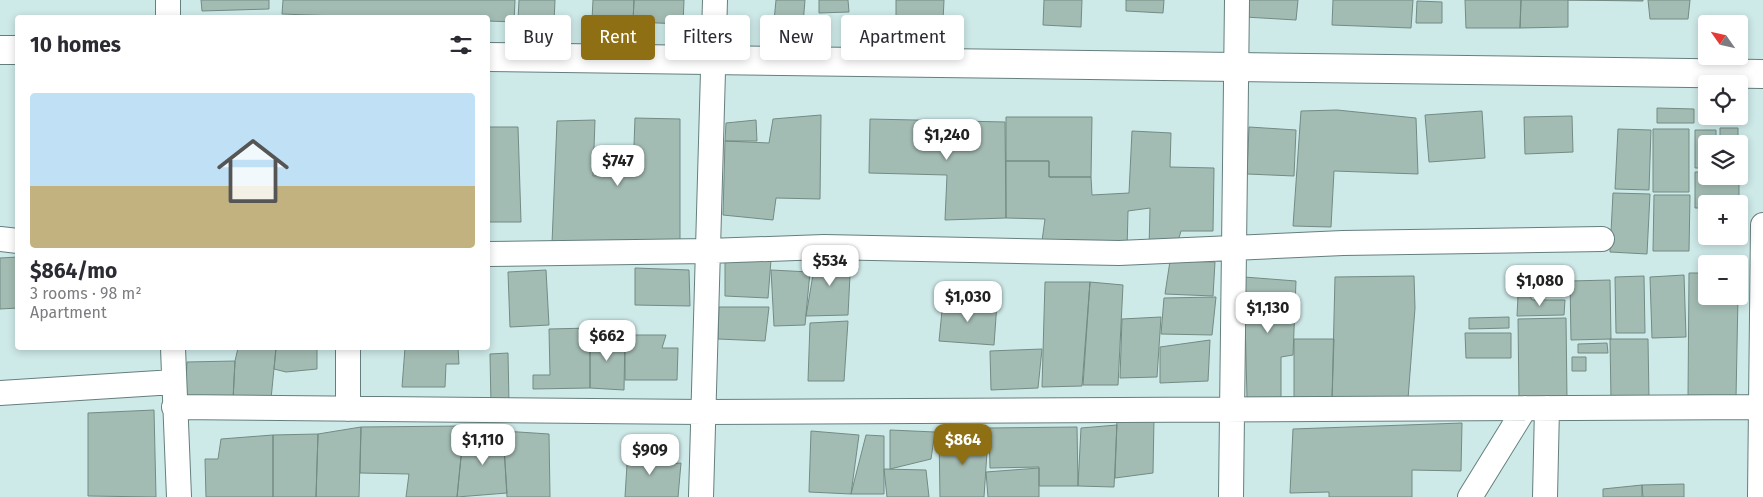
<!DOCTYPE html>
<meta charset="utf-8">
<style>
:root{--surface:#fff;--page:#f2f2f3;--text:#2b2b33;--muted:#7c7c81;--line:#e1e1e2;--accent:#8e6f13}
body{margin:0;font-family:"Fira Sans",sans-serif;background:var(--page);color:var(--text);height:100vh;display:flex;flex-direction:column;font-size:19px;white-space:nowrap}
*{box-sizing:border-box;margin:0}
p{font-size:16px;color:var(--muted)}
.icon{flex:none;width:28px;height:28px;fill:none;stroke:currentColor;stroke-width:2;stroke-linecap:round;stroke-linejoin:round}
.map{position:relative;flex:1;overflow:hidden}
.panel{position:absolute;left:15px;top:15px;width:475px;height:335px;display:flex;flex-direction:column;background:var(--surface);border-radius:5px;box-shadow:0 2px 8px #0003}
.panel>*{flex:none}
.hud{position:absolute;left:505px;top:15px;width:475px;height:45px;display:flex;gap:10px}
.needle{width:32px;rotate:304deg}
.fabs{position:absolute;left:1698px;top:15px;display:grid;gap:10px}
.fabs a{display:grid;place-items:center;width:50px;height:50px;border-radius:5px;background:var(--surface);box-shadow:0 2px 8px #0003;font-size:25px}
.price{position:absolute;translate:-50% -42px;padding:0 11px;border-radius:10px;background:#fff;color:#222;font-size:16px;line-height:32px;filter:drop-shadow(0 1px 2px #0008)}
.price::after{content:'';position:absolute;left:50%;top:30px;width:15px;height:11px;margin-left:-8px;background:inherit;clip-path:polygon(0 0,100% 0,50% 100%)}
.price.active{background:var(--accent);color:#fff}
ul{padding:0;list-style:none}
li{display:grid;align-content:center;gap:10px;height:265px;padding:0 15px}
li+li{border-top:1px solid var(--line)}
li span{display:grid;place-items:center;height:155px;border-radius:5px;color:#555}
li>.icon{margin-inline-start:auto}
span .icon{width:90px;height:90px;fill:#fffc;stroke-width:1}
li b{font-size:21px}
h2{display:flex;justify-content:space-between;align-items:center;height:60px;padding:0 15px;font-size:21px}
.tag{padding:0 18px;border-radius:5px;background:var(--surface);box-shadow:0 2px 8px #0003;font-size:18px;line-height:45px}
.tag.active{background:var(--accent);color:#fff}
.map>svg:first-child{display:block}
.building{fill:#a3bcb3;stroke:#738b83}
.lines{fill:none;stroke-linecap:round;stroke-linejoin:round}
.street-casing{stroke:#657f7d;stroke-width:26}
.secondary-casing{stroke:#657f7d;stroke-width:30}
.street{stroke:#fff;stroke-width:24}
.secondary{stroke:#fff;stroke-width:28}
</style>
<div class="map">
<svg width="1763" height="497" viewBox="0 0 1763 497">
<rect width="100%" height="100%" fill="#cde9e8"/>
<!-- building -->
<path class="building" d="M201 0H269V9L202 11Z
M283 0H515L514 22 488 21V18H392L282 14Z
M519 0H555L554 22 518 20Z
M593 0H634L633 22 592 20Z
M634 0H684L683 24 633 22Z
M776 0H805L803 24 774 21Z
M819 0H848L849 12 819 13Z
M896 0H944L943 21H896Z
M1044 0H1082L1081 27 1043 25Z
M1126 0H1164L1163 13 1126 11Z
M1246 0H1298L1296 20 1245 17Z
M1333 0H1413L1411 28 1332 25Z
M1465 0H1521L1520 28H1466Z
M1521 0H1568V27L1520 28Z
M1568 0H1643V1Z
M1648 0H1690L1688 19H1650Z
M1417 1 1442 2V23H1416Z
M1657 108 1694 109V123H1657Z
M1337 110 1416 118 1418 174 1334 171 1331 227 1293 226 1301 111Z
M1482 111 1485 158 1429 162 1425 115Z
M821 115 820 199 776 198 773 220 723 215 725 141 769 143 773 119Z
M1572 116 1573 152 1525 154 1524 117Z
M1006 117H1092L1091 177H1049V161H1006Z
M635 118 680 119V243H552L557 121 595 120 593 176 633 173Z
M870 119 1005 122 1006 218 945 220 947 175 869 173Z
M756 120 757 141H725L726 123Z
M488 127H518L521 222H488Z
M1249 127 1296 130 1294 176 1247 174Z
M1720 128H1738V144H1720Z
M1618 129 1651 130 1649 190 1615 189Z
M1653 129H1689V192H1653Z
M1695 130H1716V144H1706V168H1695Z
M1132 131 1171 133 1170 167 1214 168 1213 231H1181L1176 248 1149 249 1150 208 1128 211 1127 251 1042 241 1045 219 1006 218V161H1049V177H1091L1092 195 1129 193Z
M1695 172H1706V176H1739V172V208V204H1706V208H1695Z
M1613 193 1650 194 1647 254 1610 252Z
M1654 195H1690L1689 251H1653Z
M851 255 848 315 806 316 816 257Z
M18 257V308L0 309V258Z
M771 260 768 298 725 296V261Z
M1170 261 1215 262 1213 296 1165 294Z
M635 268 689 270 690 306 635 305Z
M546 270 549 325 510 327 508 272Z
M771 270 810 272 805 325 774 326Z
M1689 273H1706V296H1738L1736 398H1688Z
M1684 275 1686 337 1652 338 1650 277Z
M1414 276 1415 308 1408 399 1332 400 1335 277Z
M1644 276 1645 333H1616L1615 277Z
M1244 277 1296 281 1293 355 1281 357V399L1247 398Z
M1610 280 1611 339 1571 340 1570 281Z
M1045 282H1090L1082 386 1042 387Z
M1090 282 1123 285 1118 385H1083Z
M1518 296H1530L1532 300H1565L1564 315 1517 316Z
M1216 297 1212 335 1161 334 1164 298Z
M943 301 997 303 994 345 939 341Z
M719 307H769L765 341 718 339Z
M1161 317 1157 377 1120 378 1122 319Z
M1509 317V328L1469 329V318Z
M1566 318 1567 399 1519 400 1518 319Z
M848 321 844 381H808L810 323Z
M590 328V388L533 389V375H550L549 329Z
M1465 333H1511V358H1466Z
M590 334 625 335 624 390 590 388Z
M625 335H666L662 348H678L677 380H625Z
M1294 339H1334L1332 400 1294 399Z
M1610 339H1648L1649 399 1611 400Z
M1210 340 1208 381 1160 383V347Z
M1607 343 1608 353H1578V344Z
M238 348H276L271 399 233 400 235 361Z
M276 348H317V369L286 372 274 369Z
M405 348H458L459 364H446L445 387H402Z
M1042 349 1038 388 991 390 990 351Z
M508 353 509 404 491 405 490 354Z
M1572 357H1586V371H1572Z
M235 361 233 400H185L187 362Z
M154 410 156 497 88 496V413Z
M1117 417H1154L1153 473 1115 478Z
M1462 423 1461 471 1412 470V497H1329V492L1290 493 1293 429Z
M1117 425 1114 487 1078 486 1081 428Z
M464 426 457 497H406L409 474 360 473 361 427Z
M361 427 359 497H316L318 434Z
M1077 427 1078 486H1039V467L990 468 989 428Z
M890 430 935 432 931 459 890 469Z
M503 431 549 434 550 497H507Z
M503 431 507 493 457 497 463 438Z
M811 431 859 435 851 494 809 492Z
M318 434 316 497H273V435Z
M939 434 988 437 984 497H940Z
M273 435V497H206L205 459H218L221 439Z
M866 435 884 436V494H851Z
M652 446 654 465 681 463 678 497H625L628 448Z
M1039 468V497H988L986 472Z
M884 469 926 470 929 497H887Z
M1684 484V497H1643L1642 485Z
M1642 485V497H1603V489Z"/>
<g class="lines">
<!-- street casing -->
<g class="street-casing">
<path id="street" d="M168 18V0
M0 239 18 241
M488 254 708 251 824 247 1119 253 1343 243 1602 239
M173 348 179 497
M348 348V409
M0 393 174 382
M174 407 703 412 1763 407
M701 497 715 0
M1231 497 1237 0
M1470 497 1525 408
M1545 497 1547 408
M1760 497 1763 225"/>
</g>
<!-- secondary casing -->
<g class="secondary-casing">
<path id="secondary" d="M0 50H18
M488 57 1763 74"/>
</g>
<!-- street -->
<use href="#street" class="street"/>
<!-- secondary -->
<use href="#secondary" class="secondary"/>
</g>
</svg>
<div class="fabs">
<a><svg class="needle" viewBox="-14 -14 28 28"><path d="M0-13l5 13h-10z" fill="#e53935"/><path d="M0 13l5-13h-10z" fill="#7c7c81"/></svg></a>
<a><svg class="icon" aria-label="locate" viewBox="0 0 24 24"><circle cx="12" cy="12" r="6"/><path d="M12 2v4M12 18v4M2 12h4M18 12h4"/></svg></a>
<a><svg class="icon" aria-label="layers" viewBox="0 0 24 24"><path d="M12 4l9 5-9 5-9-5zM3 14l9 5 9-5"/></svg></a>
<a>+</a>
<a>−</a>
</div>
<b class="price" style="left:947px;top:161px">$1,240</b>
<b class="price" style="left:618px;top:187px">$747</b>
<b class="price" style="left:830px;top:287px">$534</b>
<b class="price" style="left:1540px;top:307px">$1,080</b>
<b class="price" style="left:968px;top:323px">$1,030</b>
<b class="price" style="left:1268px;top:334px">$1,130</b>
<b class="price" style="left:607px;top:362px">$662</b>
<b class="price" style="left:483px;top:466px">$1,110</b>
<b class="price active" style="left:963px;top:466px">$864</b>
<b class="price" style="left:650px;top:476px">$909</b>
<div class="hud">
<a class="tag">Buy</a>
<a class="tag active">Rent</a>
<a class="tag">Filters</a>
<a class="tag">New</a>
<a class="tag">Apartment</a>
</div>
<section class="panel">
<h2>10 homes<svg class="icon" aria-label="filters" viewBox="0 0 24 24"><path d="M4 7h16M4 17h16"/><circle cx="9" cy="7" r="2"/><circle cx="15" cy="17" r="2"/></svg></h2>
<ul>
<li><span style="background:linear-gradient(#bfe0f5 60%,#c2b280 0)"><svg class="icon" aria-label="home" viewBox="0 0 24 24"><path d="M3 11l9-7 9 7M6 9v11h12V9"/></svg></span><div><b>$864/mo</b><p>3 rooms · 98 m²</p><p>Apartment</p></div></li>
</ul>
</section>
</div>
